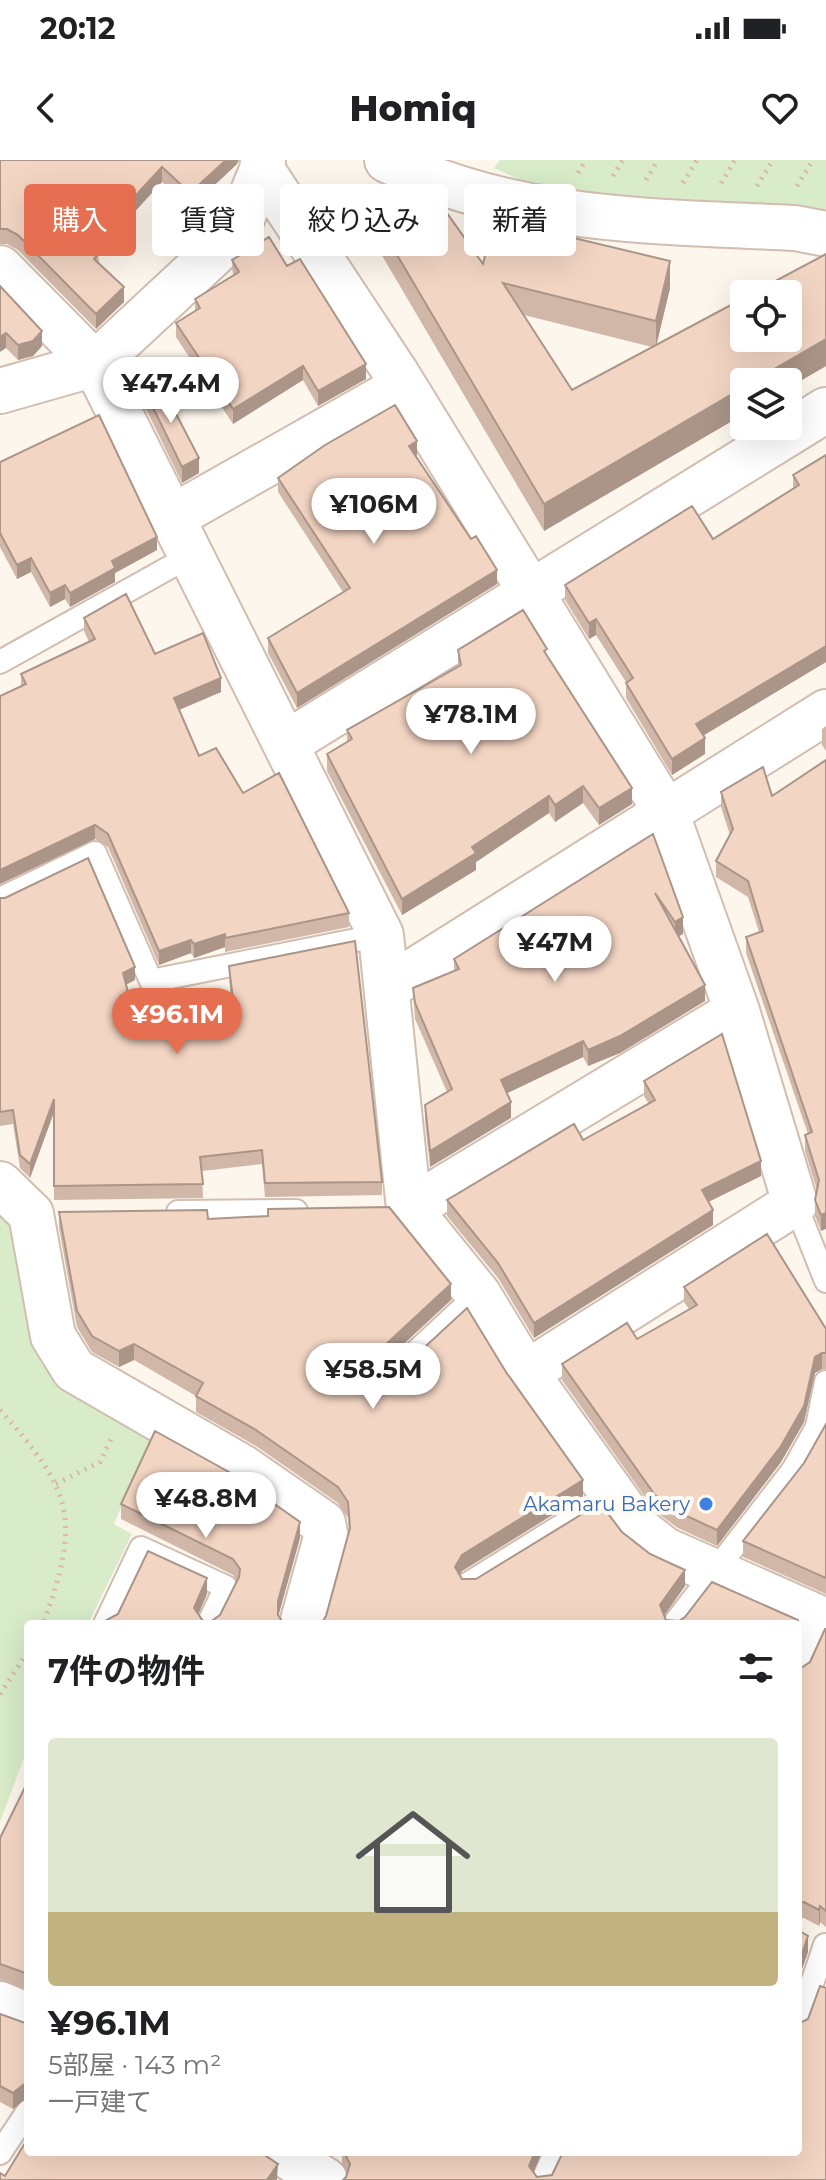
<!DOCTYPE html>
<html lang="ja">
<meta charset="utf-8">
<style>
:root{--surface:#fff;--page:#f2f2f2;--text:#202124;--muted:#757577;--line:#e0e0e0;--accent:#e76f51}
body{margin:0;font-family:Montserrat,"Noto Sans JP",sans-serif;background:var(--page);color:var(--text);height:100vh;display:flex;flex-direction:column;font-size:30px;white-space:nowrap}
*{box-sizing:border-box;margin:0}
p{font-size:26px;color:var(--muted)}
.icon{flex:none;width:44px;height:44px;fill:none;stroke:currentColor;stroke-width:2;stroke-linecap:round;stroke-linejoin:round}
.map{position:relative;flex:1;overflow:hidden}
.side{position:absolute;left:24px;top:1460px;width:778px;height:536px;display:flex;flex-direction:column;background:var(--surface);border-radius:8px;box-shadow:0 8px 32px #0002}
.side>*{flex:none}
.top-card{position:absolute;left:24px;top:24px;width:778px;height:72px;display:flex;gap:16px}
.fabs{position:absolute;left:730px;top:120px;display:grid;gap:16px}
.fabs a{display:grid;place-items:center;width:72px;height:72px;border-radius:8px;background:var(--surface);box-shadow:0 8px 32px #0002;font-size:40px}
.price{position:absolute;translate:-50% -68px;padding:0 18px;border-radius:28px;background:#fff;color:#222;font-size:26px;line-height:52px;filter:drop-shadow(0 2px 4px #0008)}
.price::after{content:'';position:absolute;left:50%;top:48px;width:24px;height:18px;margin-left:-12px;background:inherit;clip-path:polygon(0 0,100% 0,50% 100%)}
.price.selected{background:var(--accent);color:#fff}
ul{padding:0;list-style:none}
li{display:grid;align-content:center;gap:16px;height:424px;padding:0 24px}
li+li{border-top:2px solid var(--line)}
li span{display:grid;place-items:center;height:248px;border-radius:8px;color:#555}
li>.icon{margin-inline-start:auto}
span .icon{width:144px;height:144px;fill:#fffc;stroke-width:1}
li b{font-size:34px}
h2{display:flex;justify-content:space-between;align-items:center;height:96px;padding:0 24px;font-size:34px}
.pill{padding:0 28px;border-radius:8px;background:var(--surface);box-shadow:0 8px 32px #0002;font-size:28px;line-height:72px}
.pill.selected{background:var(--accent);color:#fff}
.status{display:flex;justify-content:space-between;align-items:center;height:56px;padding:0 40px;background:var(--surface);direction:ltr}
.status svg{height:22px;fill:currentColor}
header{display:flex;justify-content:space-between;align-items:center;height:104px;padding:0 24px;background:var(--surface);font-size:36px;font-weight:800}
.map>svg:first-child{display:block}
.green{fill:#d8ecc9}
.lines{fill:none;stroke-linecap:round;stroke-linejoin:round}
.service-casing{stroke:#d1beb0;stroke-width:26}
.minor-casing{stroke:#d1beb0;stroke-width:48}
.path{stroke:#d9b8a5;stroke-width:5;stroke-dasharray:2 6;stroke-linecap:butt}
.service{stroke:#fff;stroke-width:22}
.minor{stroke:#fff;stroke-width:44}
.wall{fill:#d1b7a8;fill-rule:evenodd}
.shaded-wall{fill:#aa9588}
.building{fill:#f3d5c3;stroke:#aa9588;stroke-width:2}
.shop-dot{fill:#3f7fe0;stroke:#fffaf3;stroke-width:3}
.labels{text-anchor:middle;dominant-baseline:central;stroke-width:8;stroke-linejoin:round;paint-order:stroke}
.shop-label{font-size:20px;fill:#366cbe;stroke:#fffaf3;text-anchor:end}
</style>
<div class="status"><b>20:12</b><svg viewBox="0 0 49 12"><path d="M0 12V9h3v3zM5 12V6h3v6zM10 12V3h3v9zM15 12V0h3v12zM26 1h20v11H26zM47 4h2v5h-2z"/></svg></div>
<header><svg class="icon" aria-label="back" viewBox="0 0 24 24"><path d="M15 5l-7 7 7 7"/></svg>Homiq<svg class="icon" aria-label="heart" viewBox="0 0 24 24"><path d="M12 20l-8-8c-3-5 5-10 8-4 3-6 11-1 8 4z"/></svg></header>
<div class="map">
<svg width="826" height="2020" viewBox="0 0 826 2020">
<rect width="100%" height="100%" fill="#fdf6ec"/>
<!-- green -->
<path class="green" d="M500 0H826V66L570 42 494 8Z
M0 1037 17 1056 41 1184 157 1265 114 1364 132 1374 88 1464H28V1587L0 1662Z"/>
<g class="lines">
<!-- service casing -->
<g class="service-casing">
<path id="service" d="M0 502 190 396
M0 739 95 693 151 821 381 775
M795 1043 826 1121
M178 1052 296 1051
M378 1227 478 1134
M469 1423 611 1335
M105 1464 141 1388 226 1427 208 1464
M674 1464 793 1310 817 1267 826 1222
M798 1512 821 1459
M798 1865 825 1785
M0 1993 28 1951
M543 2020 553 1997"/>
</g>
<!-- minor casing -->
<g class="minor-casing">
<path id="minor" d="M263 0 262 10 396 213 666 652 737 851 795 1043 526 1213
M387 0C519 63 653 61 795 68L826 74
M0 108 95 204 381 775 409 1049 478 1134 526 1213 637 1368 665 1390 826 1461
M0 231 95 204 236 73 262 10
M171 358 404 226
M287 583 826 250
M387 828 826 552
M0 1024 31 1054 53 1176 74 1210 242 1307 323 1363 326 1378 302 1464
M409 1049 737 851
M0 1844 28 1856
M281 1992 325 2020"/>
</g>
<!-- path -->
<path class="path" d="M578 13 586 0
M613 16 623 0
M646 20 658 0
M683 23 697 0
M721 23 735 0
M757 26 773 0
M797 26 813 0
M0 1250C74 1332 81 1361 43 1464
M56 1324 100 1302 112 1277
M0 1534 28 1492"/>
<!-- service -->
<use href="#service" class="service"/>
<!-- minor -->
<use href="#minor" class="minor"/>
</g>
<!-- wall -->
<path class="wall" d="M0 0 237 4 190 48 162 22 98 92 99 104 124 142 96 169 18 90 7 84H0Z
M377 61 483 104 670 128 656 185 826 94V206L544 371 377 87ZM524 155 652 187 572 230Z
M232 100 287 106 366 219 318 246 303 220 233 264 176 177V163L195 151V139L233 116Z
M0 126 42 186 33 196 18 200 6 188Z
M144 229 199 313 182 323 144 245Z
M417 295 416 296 497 424 297 548 268 493V478L343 432 278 332V318Z
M826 295V502L703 575 705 594 672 615 626 538V522L596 475 589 479 565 440V425L713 379 793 329V315Z
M0 302 157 390 115 413V422L70 447 65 439 50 447 31 412 17 419 0 387Z
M84 458 155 494 221 532 179 550 199 596 243 633 349 753V767L225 792V787L194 798 191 793 159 805 108 687 95 679 0 724V536L21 526V514L89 482 84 471Z
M458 490 547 496 632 644 599 665 583 643 555 662 549 653 476 702V710L402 755 327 611V594L347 582V570L458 506Z
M826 566V591L822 585V569Z
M826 600 821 1071 815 1056V1040L817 1030 805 991V975L808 974 746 793V777L759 772 748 737 716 717V701L730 675 721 647V632L772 636Z
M653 674 683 774 679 776 705 841 620 893 588 906 583 897 507 933 511 958 430 1007 425 961V945L447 932 415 859 413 828 454 811V799Z
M0 738 135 820 126 825 137 867 233 857 229 820V806L382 1022V1035L265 1037 262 1004 202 1011 203 1038 54 1040V952L30 1018 20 1008 13 964 0 966Z
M644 921 761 1016 708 1042 713 1065 534 1178 498 1118 447 1056V1040L583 980 649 944 644 936Z
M268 1049 451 1140 368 1217 367 1220 583 1336 462 1411 460 1415 462 1419H476L622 1372 685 1426 664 1456 666 1460 679 1461 326 1456 349 1372 348 1358 338 1343 256 1286 196 1252V1236L134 1200 119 1207 92 1192 77 1167 59 1068V1052L208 1059 268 1056Z
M684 1127 826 1169V1209H822L815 1213 804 1262 781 1302 717 1386 678 1368 655 1351 562 1220V1204L637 1179 689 1149 684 1142Z
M826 1264V1434L743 1397V1381L804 1303Z
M121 1344 300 1378 278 1456 284 1464H102L207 1434 198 1454 203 1461 210 1462 220 1455 237 1421 233 1415 121 1359Z
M826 1469V1767L820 1762 819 1766 804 1758 798 1759V1510L810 1502Z
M28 1621V1830L0 1820V1678Z
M0 1854 28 1864V1937L13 1949 0 1942Z
M342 1992H542L533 2012 537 2017 826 2020 346 2017 347 2014 342 2003Z"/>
<!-- shaded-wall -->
<path class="shaded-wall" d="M226 0H239L237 4 190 48V33Z
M162 7V22L90 100V85Z
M670 101V128L656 187V161Z
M124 127V142L96 169V154Z
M42 171V186L33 196 18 200V185Z
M6 173V188L0 192V177Z
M826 179V206L788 228V222H752Z
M366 204V219L318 246V231Z
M303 206V220L233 264V249Z
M744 227V254L544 371V344Z
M417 281V295L409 300V286Z
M199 298V313L182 323V307Z
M157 377V390L115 413V422L70 447V433L112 401Z
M31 398V412L17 419V405Z
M497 410V424L297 548V533Z
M65 425V439L50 447V433Z
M596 459V475L589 479V463Z
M826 486V502L696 580V564Z
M221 518V532L174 552V538Z
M705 578V594L672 615V599Z
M583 626V643L555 662V645Z
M632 628V644L599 665V648Z
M549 636V653L476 702V710L402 755V739L472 687Z
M95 665V679L0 724V710Z
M683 757V774L675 778V762Z
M225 774V787L194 798V784Z
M191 780V793L159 805V791Z
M135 807V820L123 826V813Z
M705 825V841L620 893 588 906V890Z
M583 881V897L501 936V920Z
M54 939V952L30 1018V1004Z
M511 942V958L430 1007V991Z
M761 1001V1016L702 1045V1030Z
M713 1050V1065L534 1178V1163Z
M826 1053V1069L821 1071V1055Z
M451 1124V1140L368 1217 364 1224V1208L368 1201Z
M134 1184V1200L119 1207V1191Z
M822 1193V1209L815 1213 804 1262 781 1302 717 1386V1370L815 1197Z
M583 1320V1336L462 1411 455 1423V1407L462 1395Z
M300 1362V1378L278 1457V1441Z
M685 1410V1426L660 1461V1445Z
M207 1418V1434L194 1464V1448Z
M820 1746V1762L819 1766V1750Z
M808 1776V1792L798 1821V1805Z
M28 1921V1937L13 1949V1933Z
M535 1992H542L530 2020 529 2006Z
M278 2004 277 2020H267Z"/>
<!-- building -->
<path class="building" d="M0 0H226L190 33 162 7 90 85 99 93 94 99 124 127 96 154 18 75 7 69H0Z
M430 29 483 104 494 59 670 101 656 161 503 123 572 230 744 138V178H788V134H751L826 94V179L752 222H744V227L544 344 377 61Z
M269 77 287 106 300 99 366 204 318 231 303 206 233 249 176 163 200 148 195 139 239 112 232 100Z
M0 126 42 171 33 181 18 185 6 173 0 177Z
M159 221 199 298 182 307 144 229Z
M395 245 417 281 409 286 471 379 476 376 497 410 297 533 268 478 350 428 278 318 325 285Z
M99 255 157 377 112 401 115 408 70 433 65 425 50 433 31 398 17 405 0 373V302Z
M826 295V486L696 564 705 578 672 599 626 523 633 518 596 459 589 463 565 425 692 346 713 379 799 325 793 315Z
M126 434 155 494 203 473 221 518 174 538 199 596 216 588 243 633 279 613 349 753 225 778V774L194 784 191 780 159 791 108 674 95 665 0 710V536L26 524 21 514 95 479 84 458Z
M523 450 547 489 544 491 632 628 599 648 583 626 555 645 549 636 472 687 476 693 402 739 327 594 352 579 347 570 461 505 458 490Z
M826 600V1053L821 1055 815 1040 819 1020 805 975 812 972 746 777 763 771 748 721 716 701 733 669 721 632 763 607 772 636Z
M653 674 683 757 675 762 655 733 705 825 620 876 588 890 583 881 501 920 511 942 430 991 425 945 452 929 415 843 413 828 459 809 454 799Z
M88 698 135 807 123 813 137 867 235 857 229 806 355 781 382 1022 265 1023 262 990 200 997 203 1024 54 1026V939L30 1004 20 995 13 950 0 952V738H5Z
M722 874 761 1001 702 1030 713 1050 534 1163 498 1103 447 1040 574 964 583 980 655 940 644 921Z
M389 1047 451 1124 368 1201 364 1208 367 1220 375 1225 388 1221 467 1148 506 1212 583 1320 462 1395 455 1407 462 1419H476L600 1343 622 1372 650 1394 685 1410 660 1445 666 1460 679 1461 685 1457 712 1422 798 1460 797 1464H321L326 1456 350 1368 348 1342 338 1327 256 1270 196 1236 203 1223 134 1184 119 1191 92 1176 77 1151 59 1052 207 1050 208 1059 268 1056V1049Z
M767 1074 826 1169V1193H822L815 1197 804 1246 781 1286 717 1370 678 1352 655 1335 562 1204 627 1163 637 1179 697 1145 684 1127Z
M826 1264V1418L743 1381 804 1303Z
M155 1271 229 1312 300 1362 278 1441V1455L284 1464H102L103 1462 118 1454 148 1391 207 1418 194 1448 203 1461 210 1462 220 1455 239 1417 240 1409 233 1399 121 1344Z
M825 1469H826V1751L820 1746 819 1750 804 1742 798 1743V1510L810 1502Z
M28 1621V1814L0 1804V1678Z
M798 1770 808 1776 798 1805Z
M820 1826 826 1828V2020H343L346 2017 350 2004 344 1992H535L529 2006 537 2017 552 2015 563 1992H798V1862L800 1863 808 1859Z
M0 1854 28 1864V1921L13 1933 0 1926Z
M28 1978V1992H260L278 2004 267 2020H0V2013L5 2016Z"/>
<!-- markers -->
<circle class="shop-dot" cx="706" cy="1344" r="8"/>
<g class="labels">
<!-- shop labels -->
<g class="shop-label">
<text x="690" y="1344">Akamaru Bakery</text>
</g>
</g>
</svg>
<div class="fabs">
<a><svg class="icon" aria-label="locate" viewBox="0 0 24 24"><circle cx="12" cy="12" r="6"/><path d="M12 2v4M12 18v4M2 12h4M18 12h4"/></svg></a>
<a><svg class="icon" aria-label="layers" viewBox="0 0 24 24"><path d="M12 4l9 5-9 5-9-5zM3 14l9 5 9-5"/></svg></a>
</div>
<b class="price" style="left:171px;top:265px">¥47.4M</b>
<b class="price" style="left:374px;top:386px">¥106M</b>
<b class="price" style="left:471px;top:596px">¥78.1M</b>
<b class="price" style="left:555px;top:824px">¥47M</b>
<b class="price selected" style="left:177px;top:896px">¥96.1M</b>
<b class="price" style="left:373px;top:1251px">¥58.5M</b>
<b class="price" style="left:206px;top:1380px">¥48.8M</b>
<div class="top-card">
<a class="pill selected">購入</a>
<a class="pill">賃貸</a>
<a class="pill">絞り込み</a>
<a class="pill">新着</a>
</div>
<section class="side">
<h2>7件の物件<svg class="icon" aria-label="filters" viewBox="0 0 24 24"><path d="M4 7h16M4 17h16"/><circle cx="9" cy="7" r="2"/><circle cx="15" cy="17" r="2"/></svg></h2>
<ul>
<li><span style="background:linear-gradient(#dfe7d0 70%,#c2b280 0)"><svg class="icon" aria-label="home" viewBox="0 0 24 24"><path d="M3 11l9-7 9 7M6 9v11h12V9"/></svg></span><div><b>¥96.1M</b><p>5部屋 · 143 m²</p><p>一戸建て</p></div></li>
</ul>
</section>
</div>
